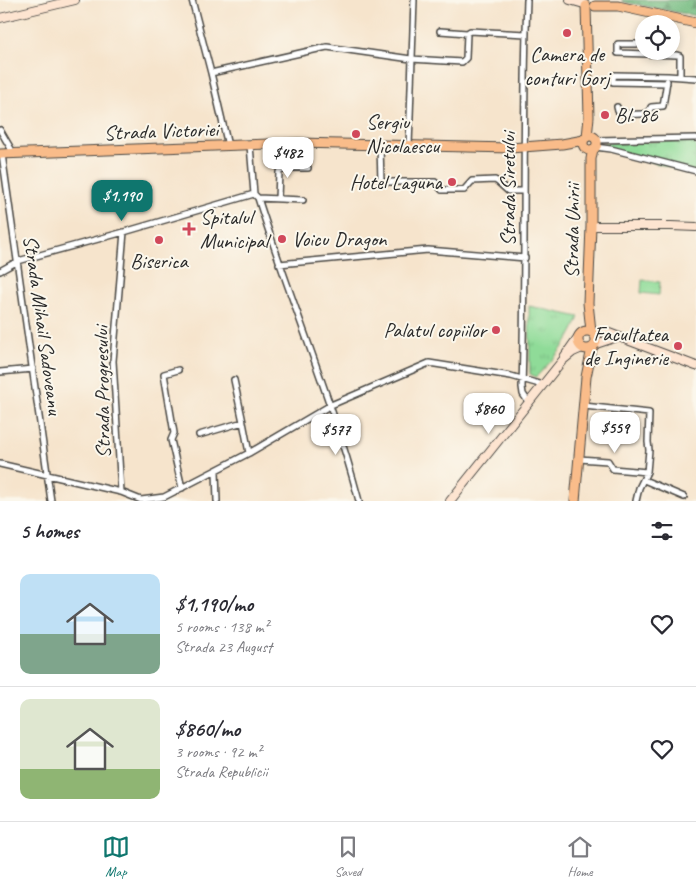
<!DOCTYPE html>
<meta charset="utf-8">
<style>
:root{--surface:#fff;--page:#f7f7f7;--text:#2b2b33;--muted:#7c7c81;--line:#e1e1e2;--accent:#0f766e}
body{margin:0;font-family:Caveat,sans-serif;background:var(--page);color:var(--text);height:100vh;display:flex;flex-direction:column;font-size:19px;white-space:nowrap}
*{box-sizing:border-box;margin:0}
p{font-size:16px;color:var(--muted)}
.icon{flex:none;width:28px;height:28px;fill:none;stroke:currentColor;stroke-width:2;stroke-linecap:round;stroke-linejoin:round}
.map{position:relative;height:501px;overflow:hidden}
.drawer{display:flex;flex-direction:column;background:var(--surface);flex:1}
.drawer>*{flex:none}
.fabs{position:absolute;left:635px;top:15px;display:grid;gap:10px}
.fabs a{display:grid;place-items:center;width:45px;height:45px;border-radius:50%;background:var(--surface);box-shadow:0 2px 8px #0003;font-size:25px}
.price{position:absolute;translate:-50% -42px;padding:0 11px;border-radius:10px;background:#fff;color:#222;font-size:16px;line-height:32px;filter:drop-shadow(0 1px 2px #0008)}
.price::after{content:'';position:absolute;left:50%;top:30px;width:15px;height:11px;margin-left:-8px;background:inherit;clip-path:polygon(0 0,100% 0,50% 100%)}
.price.current{background:var(--accent);color:#fff}
ul{padding:0;list-style:none}
li{display:flex;align-items:center;gap:15px;height:125px;padding:0 20px}
li+li{border-top:1px solid var(--line)}
li span{display:grid;place-items:center;flex:none;width:140px;height:100px;border-radius:10px;color:#555}
li>.icon{margin-inline-start:auto}
span .icon{width:60px;height:60px;fill:#fffc;stroke-width:1}
li b{font-size:21px}
h2{display:flex;justify-content:space-between;align-items:center;height:60px;padding:0 20px;font-size:21px}
.menu{display:flex;justify-content:space-around;align-items:center;height:70px;border-top:1px solid var(--line);background:var(--surface);font-size:14px;color:var(--muted)}
.menu a{display:grid;justify-items:center;gap:2px}
.menu .current{color:var(--accent)}
.map>svg:first-child{display:block}
.forest{fill:url(#forest-firs);stroke:#4f7356}
.park{fill:url(#park-tufts);stroke:#5d8362}
.garden{fill:#8fdb98;stroke:#5d8362}
.lines{fill:none;stroke-linecap:round;stroke-linejoin:round}
.street-casing{stroke:#494743;stroke-width:8}
.secondary-casing{stroke:#494743;stroke-width:10}
.primary-casing{stroke:#494743;stroke-width:11}
.street{stroke:#fff;stroke-width:5}
.secondary{stroke:#fde4d0;stroke-width:8}
.primary{stroke:#f9bc8a;stroke-width:9}
.poi-dot{fill:#d1495b;stroke:#fbf7ec;stroke-width:2}
.labels{text-anchor:middle;dominant-baseline:central;stroke-width:4;stroke-linejoin:round;paint-order:stroke}
.poi-label{font-size:21px;fill:#2b2b2b;stroke:#fbf7ec;text-anchor:start}
.street-label{font-size:21px;fill:#2b2b2b;stroke:#fbf7ec}
</style>
<div class="map">
<svg width="696" height="501" viewBox="0 0 696 501">
<defs>
<pattern id="forest-firs" width="22" height="20" patternUnits="userSpaceOnUse" patternTransform="scale(1.25)"><rect width="22" height="20" fill="#73bb80"/><path d="M5 1l3.5 6h-7zM16 11l3.5 6h-7z" fill="#5f9869"/></pattern>
<pattern id="park-tufts" width="24" height="20" patternUnits="userSpaceOnUse" patternTransform="scale(1.25)"><rect width="24" height="20" fill="#8fdb98"/><path d="M3 7l-1-3M5 7V3M7 7l1-3M15 17l-1-3M17 17v-4M19 17l1-3" fill="none" stroke="#7cbc83"/></pattern>
</defs>
<rect width="100%" height="100%" fill="#fbf7ec"/>
<filter id="ink" filterUnits="userSpaceOnUse"><feTurbulence type="fractalNoise" baseFrequency=".02" numOctaves="2"/><feDisplacementMap in="SourceGraphic" scale="10" xChannelSelector="R" yChannelSelector="G"/><feConvolveMatrix kernelMatrix="1 2 1 2 8 2 1 2 1" color-interpolation-filters="sRGB"/></filter>
<filter id="wash" filterUnits="userSpaceOnUse"><feTurbulence type="fractalNoise" baseFrequency=".0096" numOctaves="4" result="noise"/><feDisplacementMap in="SourceGraphic" scale="20" xChannelSelector="R" yChannelSelector="G"/><feGaussianBlur stdDeviation="1.12" result="paint"/><feColorMatrix in="noise" values="0 0 0 0 0 0 0 0 0 0 0 0 0 0 0 0 0 1.4 0 .05"/><feComposite in="paint" operator="in"/></filter>
<g filter="url(#wash)">
<rect width="100%" height="100%" fill="#f6e4cc"/>
<!-- forest -->
<path class="forest" d="M621 0H696V16L623 2Z"/>
<!-- park -->
<path class="park" d="M696 140V175L604 148V143Z
M529 306 579 317C568 345 556 356 536 377L530 374Z"/>
<!-- garden -->
<path class="garden" d="M642 280 660 282 659 295 641 293Z"/>
</g>
<g filter="url(#ink)">
<g class="lines">
<!-- street casing -->
<g class="street-casing">
<path id="street" d="M192 0 211 73 228 146
M527 0C522 129 526 258 522 387L523 394 529 403
M440 31 467 33
M644 44H618V53L677 55 680 56V77
M211 73 327 47 411 59 462 62 466 58 467 33 470 31 526 34
M667 83 613 82V79L614 75 668 76 696 78
M617 107 618 111C626 115 639 115 648 113L651 107 663 106 667 81
M0 130 14 154
M596 140 696 138
M250 145 254 194 258 198C290 300 332 398 359 501
M380 146 381 182H435L442 190H464L472 181 495 180 498 182 508 191H524
M409 146 414 0
M595 147 611 149 696 171
M2 154 51 501
M258 198 303 200
M278 199 279 172 286 168H308
M279 264 428 250 525 258
M0 271 18 261 124 232 254 194
M178 370 164 374 174 433 171 440 182 488
M0 372 33 369
M234 380 243 422
M584 406 649 413 648 442 649 450 647 472 639 488 636 501
M199 435 243 422 249 453
M579 459 608 461 613 469 647 472
M0 464 121 492 141 500 164 497 249 453 331 405 429 363 511 376 543 385
M216 471 217 501
M644 480 684 497
M121 492 113 361 124 232"/>
</g>
<!-- secondary casing -->
<g class="secondary-casing">
<path id="secondary" d="M570 0 584 4
M0 18 75 0
M591 226H671L696 227
M594 333 601 332 609 333 696 366
M596 344 617 337
M564 357 578 337
M450 501 562 361 573 352 582 348"/>
</g>
<!-- primary casing -->
<g class="primary-casing">
<path id="primary" d="M586 6 589 117 587 137
M595 6H618L696 23
M583 143a7 7 0 1 1 14 0a7 7 0 1 1-14 0Z
M0 154 298 143 510 148 562 144 584 140
M578 340a9 9 0 1 1 18 0a9 9 0 1 1-18 0Z
M591 331 588 303 591 226V159L593 149
M575 501 586 377 592 348"/>
</g>
<!-- street -->
<use href="#street" class="street"/>
<!-- secondary -->
<use href="#secondary" class="secondary"/>
<!-- primary -->
<use href="#primary" class="primary"/>
</g>
</g>
<!-- markers -->
<g class="poi-dot">
<circle cx="567" cy="33" r="5"/>
<circle cx="605" cy="115" r="5"/>
<circle cx="356" cy="134" r="5"/>
<circle cx="452" cy="182" r="5"/>
<path d="M186.5 221.5h5v5h5v5h-5v5h-5v-5h-5v-5h5z"/>
<circle cx="282" cy="239" r="5"/>
<circle cx="159" cy="240" r="5"/>
<circle cx="496" cy="330" r="5"/>
<circle cx="678" cy="346" r="5"/>
</g>
<g class="labels">
<!-- poi labels -->
<g class="poi-label">
<text x="567" y="54" text-anchor="middle">Camera de<tspan x="567" dy="24">conturi Gorj</tspan></text>
<text x="615" y="115">Bl. 86</text>
<text x="366" y="122">Sergiu<tspan x="366" dy="24">Nicolaescu</tspan></text>
<text x="442" y="182" text-anchor="end">Hotel Laguna</text>
<text x="200" y="217">Spitalul<tspan x="200" dy="24">Municipal</tspan></text>
<text x="292" y="239">Voicu Dragon</text>
<text x="159" y="261" text-anchor="middle">Biserica</text>
<text x="486" y="330" text-anchor="end">Palatul copiilor</text>
<text x="668" y="334" text-anchor="end">Facultatea<tspan x="668" dy="24">de Inginerie</tspan></text>
</g>
<!-- street labels -->
<g class="street-label">
<text transform="translate(161 131) rotate(-2)">Strada Victoriei</text>
<text transform="translate(508 189) rotate(-90)">Strada Siretului</text>
<text transform="translate(572 231) rotate(-89)">Strada Unirii</text>
<text transform="translate(43 325) rotate(82)">Strada Mihail Sadoveanu</text>
<text transform="translate(102 392) rotate(-91)">Strada Progresului</text>
</g>
</g>
</svg>
<div class="fabs">
<a><svg class="icon" aria-label="locate" viewBox="0 0 24 24"><circle cx="12" cy="12" r="6"/><path d="M12 2v4M12 18v4M2 12h4M18 12h4"/></svg></a>
</div>
<b class="price" style="left:288px;top:179px">$482</b>
<b class="price current" style="left:122px;top:222px">$1,190</b>
<b class="price" style="left:489px;top:435px">$860</b>
<b class="price" style="left:615px;top:454px">$559</b>
<b class="price" style="left:336px;top:456px">$577</b>
</div>
<section class="drawer">
<h2>5 homes<svg class="icon" aria-label="filters" viewBox="0 0 24 24"><path d="M4 7h16M4 17h16"/><circle cx="9" cy="7" r="2"/><circle cx="15" cy="17" r="2"/></svg></h2>
<ul>
<li><span style="background:linear-gradient(#bfe0f5 60%,#7fa58c 0)"><svg class="icon" aria-label="home" viewBox="0 0 24 24"><path d="M3 11l9-7 9 7M6 9v11h12V9"/></svg></span><div><b>$1,190/mo</b><p>5 rooms · 138 m²</p><p>Strada 23 August</p></div><svg class="icon" aria-label="heart" viewBox="0 0 24 24"><path d="M12 20l-8-8c-3-5 5-10 8-4 3-6 11-1 8 4z"/></svg></li>
<li><span style="background:linear-gradient(#dfe7d0 70%,#8fb573 0)"><svg class="icon" aria-label="home" viewBox="0 0 24 24"><path d="M3 11l9-7 9 7M6 9v11h12V9"/></svg></span><div><b>$860/mo</b><p>3 rooms · 92 m²</p><p>Strada Republicii</p></div><svg class="icon" aria-label="heart" viewBox="0 0 24 24"><path d="M12 20l-8-8c-3-5 5-10 8-4 3-6 11-1 8 4z"/></svg></li>
</ul>
</section>
<nav class="menu">
<a class="current"><svg class="icon" aria-label="map" viewBox="0 0 24 24"><path d="M3 6l6-2 6 2 6-2v14l-6 2-6-2-6 2zM9 4v14M15 6v14"/></svg>Map</a>
<a><svg class="icon" aria-label="saved" viewBox="0 0 24 24"><path d="M7 4h10v16l-5-4-5 4z"/></svg>Saved</a>
<a><svg class="icon" aria-label="home" viewBox="0 0 24 24"><path d="M3 11l9-7 9 7M6 9v11h12V9"/></svg>Home</a>
</nav>
